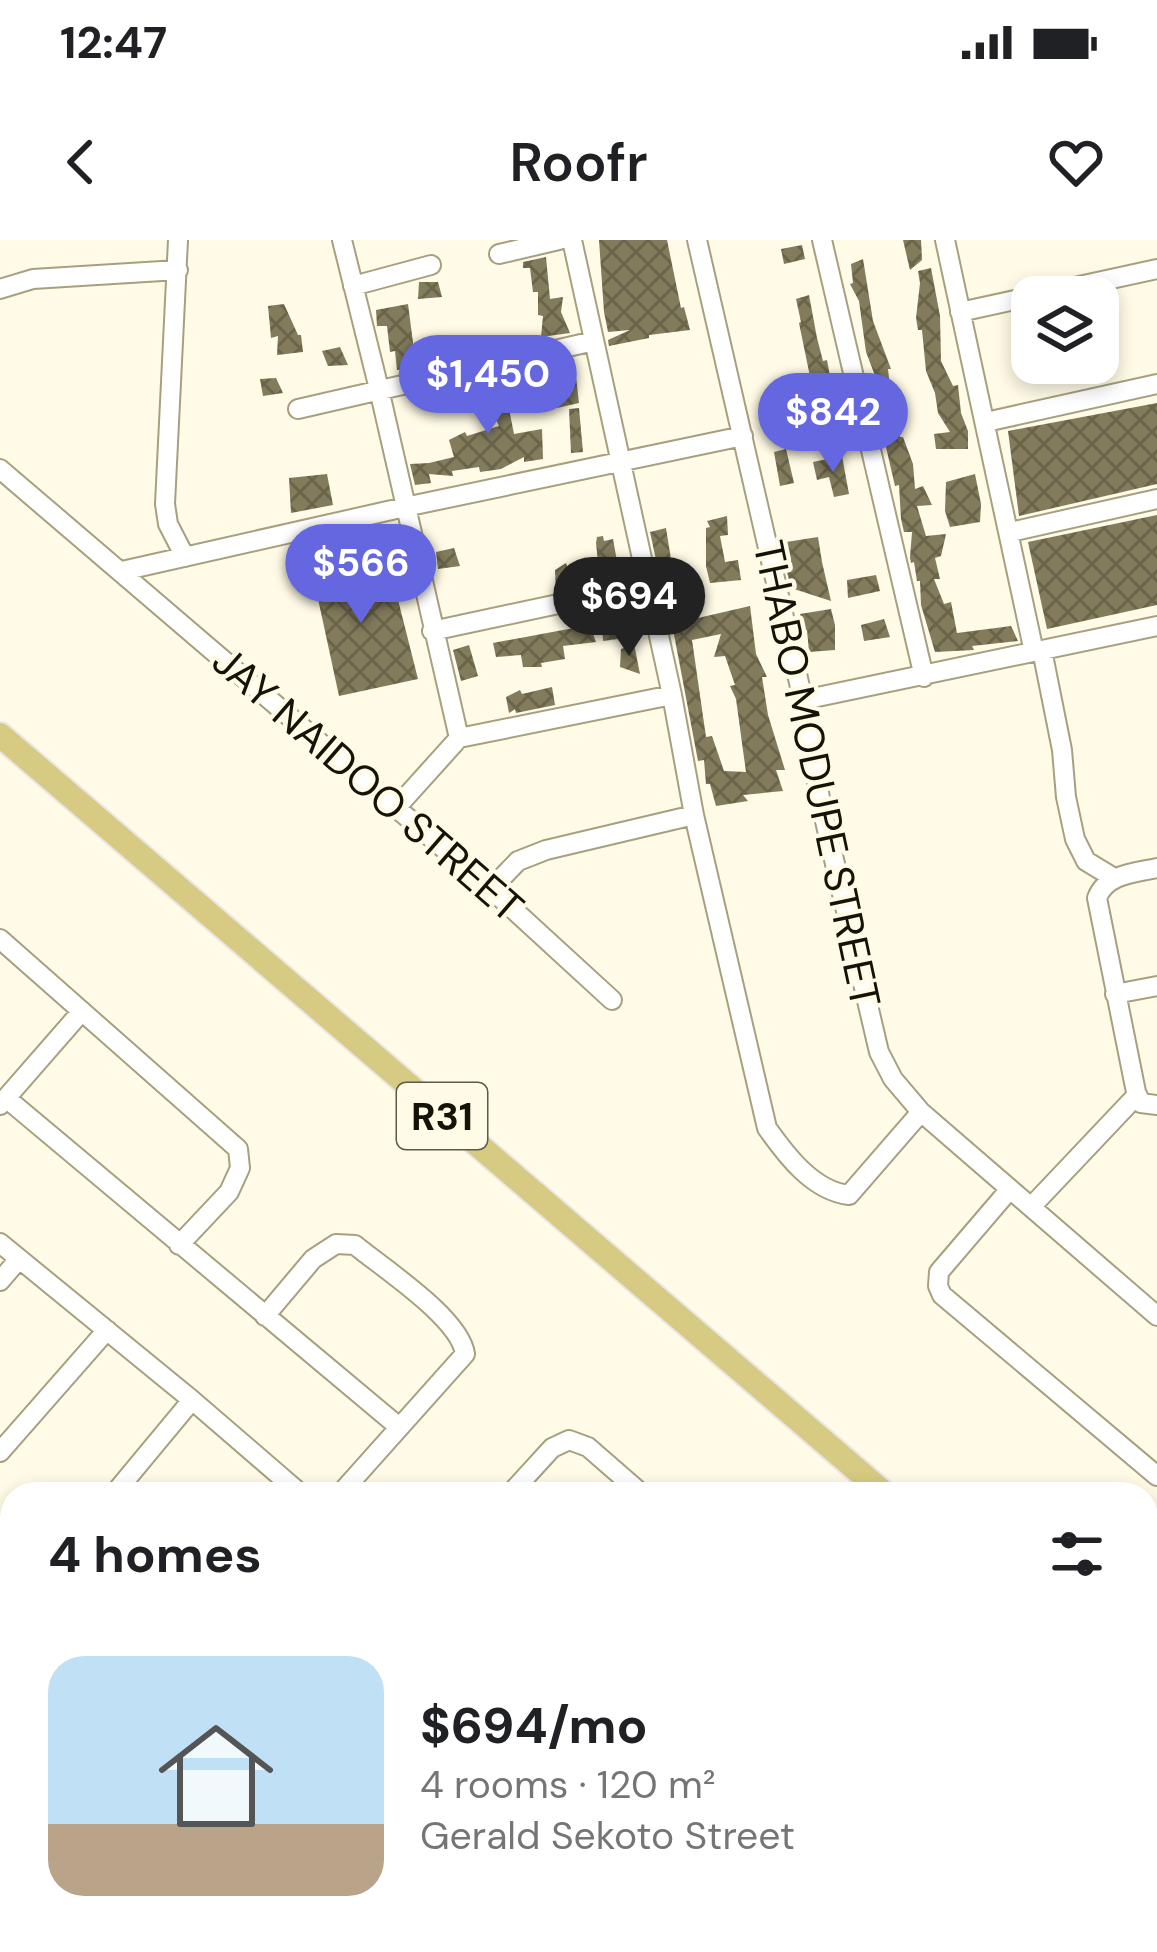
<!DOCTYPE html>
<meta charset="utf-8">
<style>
:root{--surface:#fff;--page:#f6f6f6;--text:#202124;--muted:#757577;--line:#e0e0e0;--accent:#6467df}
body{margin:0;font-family:"DM Sans",sans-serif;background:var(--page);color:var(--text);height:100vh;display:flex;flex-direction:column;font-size:45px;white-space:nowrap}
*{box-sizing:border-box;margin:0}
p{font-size:39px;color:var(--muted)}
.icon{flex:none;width:66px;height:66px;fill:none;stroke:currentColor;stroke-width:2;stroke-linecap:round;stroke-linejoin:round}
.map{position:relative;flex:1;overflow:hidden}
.panel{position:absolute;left:0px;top:1242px;width:1158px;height:471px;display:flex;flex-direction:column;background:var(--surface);border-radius:36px 36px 0 0;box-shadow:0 6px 18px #0003}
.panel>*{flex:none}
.controls{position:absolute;left:1011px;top:36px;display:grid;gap:24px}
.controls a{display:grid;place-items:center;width:108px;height:108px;border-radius:24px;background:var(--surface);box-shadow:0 6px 18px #0003;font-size:60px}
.price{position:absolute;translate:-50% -102px;padding:0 27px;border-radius:42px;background:var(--accent);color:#fff;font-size:39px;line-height:78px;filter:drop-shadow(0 3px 6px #0008)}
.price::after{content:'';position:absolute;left:50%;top:72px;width:36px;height:27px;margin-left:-18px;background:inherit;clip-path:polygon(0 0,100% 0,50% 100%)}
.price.current{background:#222;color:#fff}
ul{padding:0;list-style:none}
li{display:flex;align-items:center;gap:36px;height:300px;padding:0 48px}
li+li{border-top:3px solid var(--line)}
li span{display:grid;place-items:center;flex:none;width:336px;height:240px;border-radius:36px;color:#555}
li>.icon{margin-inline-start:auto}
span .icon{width:144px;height:144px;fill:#fffc;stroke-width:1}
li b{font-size:51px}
h2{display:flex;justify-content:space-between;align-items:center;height:144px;padding:0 48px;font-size:51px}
.status{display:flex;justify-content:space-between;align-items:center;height:84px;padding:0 60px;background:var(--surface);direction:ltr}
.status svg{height:33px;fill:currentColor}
header{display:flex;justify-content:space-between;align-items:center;height:156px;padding:0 48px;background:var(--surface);font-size:54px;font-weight:600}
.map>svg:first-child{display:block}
.building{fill:url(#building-cross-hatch);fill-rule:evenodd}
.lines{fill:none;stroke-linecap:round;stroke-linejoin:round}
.minor-casing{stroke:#a7a080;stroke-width:22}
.major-casing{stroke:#e8e7e6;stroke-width:28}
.minor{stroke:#fff;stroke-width:18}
.major{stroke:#d7ca82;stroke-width:24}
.labels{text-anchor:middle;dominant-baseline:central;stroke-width:9;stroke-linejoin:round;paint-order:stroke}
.shield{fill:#fffbe6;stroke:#5b594a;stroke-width:3}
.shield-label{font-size:39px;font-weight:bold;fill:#151307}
.street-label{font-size:42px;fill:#151307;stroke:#fffbe6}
</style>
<div class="status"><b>12:47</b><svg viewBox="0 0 49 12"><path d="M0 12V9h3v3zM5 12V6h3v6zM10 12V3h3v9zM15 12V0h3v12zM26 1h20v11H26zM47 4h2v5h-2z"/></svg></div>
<header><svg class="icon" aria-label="back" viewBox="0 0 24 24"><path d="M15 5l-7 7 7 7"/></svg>Roofr<svg class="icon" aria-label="heart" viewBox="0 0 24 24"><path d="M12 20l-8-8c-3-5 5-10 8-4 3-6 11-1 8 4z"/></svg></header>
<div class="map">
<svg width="1157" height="1712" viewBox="0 0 1157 1712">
<defs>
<pattern id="building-cross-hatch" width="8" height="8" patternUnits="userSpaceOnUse" patternTransform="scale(3)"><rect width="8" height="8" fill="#827b5c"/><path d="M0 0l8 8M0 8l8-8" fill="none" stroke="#69644a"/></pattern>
</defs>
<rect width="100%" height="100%" fill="#fffbe6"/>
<!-- building -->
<path class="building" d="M599 0H667L681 68 684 67 690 90 649 95V98L609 106 608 100 630 90 608 92 604 72Z
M903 0H921L922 20 910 30Z
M802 5 805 19 784 24 781 9Z
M546 17 550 59 563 57 561 72 570 93 541 97 543 76 538 75V52H533L530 28H523V22Z
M863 19 873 81 891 129H888L893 174 890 175V187L900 189V197H903L913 224 915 249 923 246 932 265 917 266 926 296 946 294 941 316 935 318 940 339H934L944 364 951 362 957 393 1011 386 1018 401 972 406 974 410 935 412 921 365 920 341H917L914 322 911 323 910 318 912 292H904L901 279 899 245 895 246 885 203 886 188 883 189 880 176 874 141H877L866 112 859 61 850 44 853 43 851 24Z
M931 28 940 76 941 121 953 146 958 145 961 173 968 191V209H936L934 194 950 192 938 173 935 153 926 131 922 90H918L916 78 920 43 918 31Z
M419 42H438L442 57 418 59Z
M809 55 817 98 823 121 827 120 830 136 822 137 837 194 840 193 843 208 830 213 816 166 799 83 801 82 796 59Z
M284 64 298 95H301L303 112 277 115 278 96 271 98 268 66Z
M408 64 414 110 417 109 421 127 397 130 395 111 390 112 387 86H377L376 70Z
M340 107 348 125 328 126 322 111Z
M574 119 579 163 557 168 555 145 527 152 525 145 549 136 546 129Z
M523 135 526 152 506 154 514 194 542 189 543 219 524 222V217L501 229 480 232 479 227 452 231 453 236 429 234 431 243 415 245 410 224 429 223 454 217 449 200 465 192 467 196 499 186 488 163 469 165 467 146 485 143 501 136 502 141Z
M276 138 283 153 263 156 260 139Z
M1157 163V244L1019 276 1008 191Z
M579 168 583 212 571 213 569 169Z
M786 209 794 243 780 246 774 212Z
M842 216 849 254 834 257 829 237 817 240 813 222Z
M327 234 333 265 291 273 289 238Z
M975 234 981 264 980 282 950 287 945 271 946 242Z
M1157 275V365L1047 389 1028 302Z
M727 276 728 295 720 296 725 322 738 320 741 340 710 343 706 326V288L710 287 707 281Z
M666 288 673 332 678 331 680 376 669 377 662 347 663 328 658 329 650 292Z
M603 296 604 301 613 299 617 321 610 322 614 338 600 341 596 303 597 297Z
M818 297 822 322 831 361 791 348 786 328V302Z
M380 299 386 317H366L362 300Z
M343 308 348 342 391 332 418 439 339 456 312 331 303 332 302 316Z
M454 308 460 326 438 329 436 312Z
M566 323 575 347 556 351 555 330Z
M876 335 880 351 848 358 847 340Z
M626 363 633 397 603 401 601 372Z
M750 366 756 414 767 437H762L768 475 785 530H776L783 551 743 555 748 561 716 566 710 544H706L704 520 698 521 672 384ZM721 394 714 417 725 416 735 445 730 446 736 459 746 532 724 531 712 496 706 497 692 400Z
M831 369 835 385V410L809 412 807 390 803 391 800 374Z
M884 379 890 397 864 401 861 385Z
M590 385 596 402 563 406 565 419 541 423 542 427H523L521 415 496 417 493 403Z
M634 404 640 434 620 427 621 409Z
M469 405 478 436 461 441 453 410Z
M552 447 555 465 516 473 515 469 509 473 506 457 520 450 522 454Z"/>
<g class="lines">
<!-- minor casing -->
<g class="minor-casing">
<path id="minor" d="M178 0 165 264 168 284 185 317
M342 0 379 149 459 498
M572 0 672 455 694 575 767 888C786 915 813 951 849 955L921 872
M697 0 803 460 821 564 879 812 893 839 921 872 1157 1076
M822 0 924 437
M945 0 1034 412
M499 14 559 0
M353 46 431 25
M0 49 33 39 178 30
M960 72 1157 29
M298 169 594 101
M986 182 1157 144
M0 229 491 649 612 760
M1010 292 1157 259
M122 331 405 267 743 196
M432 391 647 345
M1042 410 1062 510 1066 557 1075 599 1086 621 1114 638
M803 460 1157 386
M396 568 459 498 672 455
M1157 628C1134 633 1106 634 1097 658L1136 852 1141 863 1157 865
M491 649 518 621 546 610 694 575
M0 699 238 909 240 928 229 952 179 1005
M1115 754 1157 746
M6 858 399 1187
M0 865 82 771
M1010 949 939 1032 938 1046 942 1055 1157 1236
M1031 967 1137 855
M0 1003 192 1160 301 1254
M0 1041 19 1019
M265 1076 313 1019 336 1004 355 1005C384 1029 460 1078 465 1114L340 1254
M0 1212 107 1090
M114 1254 192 1160
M510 1254 552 1208 569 1200 588 1207 642 1254
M0 1381 12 1373
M0 1549 12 1559
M1146 1689 1157 1698
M180 1701 195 1712
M0 1708 5 1712
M573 1712 578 1701
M706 1712 710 1701
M849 1712 854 1701
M991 1712 997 1701"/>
</g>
<!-- major casing -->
<g class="major-casing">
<path id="major" d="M0 495 885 1254
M1146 1479 1157 1489"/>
</g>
<!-- minor -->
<use href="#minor" class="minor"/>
<!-- major -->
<use href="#major" class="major"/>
</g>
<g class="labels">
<!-- shield labels -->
<rect class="shield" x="397" y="843" width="90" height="66" rx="9"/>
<g class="shield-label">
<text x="442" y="876">R31</text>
</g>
<!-- street labels -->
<g class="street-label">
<text transform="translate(817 534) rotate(78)">THABO MODUPE STREET</text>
<text transform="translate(368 544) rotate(41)">JAY NAIDOO STREET</text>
</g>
</g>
</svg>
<div class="controls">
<a><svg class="icon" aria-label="layers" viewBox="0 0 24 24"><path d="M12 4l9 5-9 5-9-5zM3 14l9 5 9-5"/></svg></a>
</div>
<b class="price" style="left:488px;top:197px">$1,450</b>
<b class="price" style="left:833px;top:235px">$842</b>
<b class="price" style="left:361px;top:386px">$566</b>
<b class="price current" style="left:629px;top:419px">$694</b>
<section class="panel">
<h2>4 homes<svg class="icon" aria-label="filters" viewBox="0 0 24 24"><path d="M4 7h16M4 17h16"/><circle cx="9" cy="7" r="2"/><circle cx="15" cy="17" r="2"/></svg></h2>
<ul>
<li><span style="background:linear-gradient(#bfe0f5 70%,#b9a48a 0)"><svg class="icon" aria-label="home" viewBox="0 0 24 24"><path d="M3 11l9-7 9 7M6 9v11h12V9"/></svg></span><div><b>$694/mo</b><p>4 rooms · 120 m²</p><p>Gerald Sekoto Street</p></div></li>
</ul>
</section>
</div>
